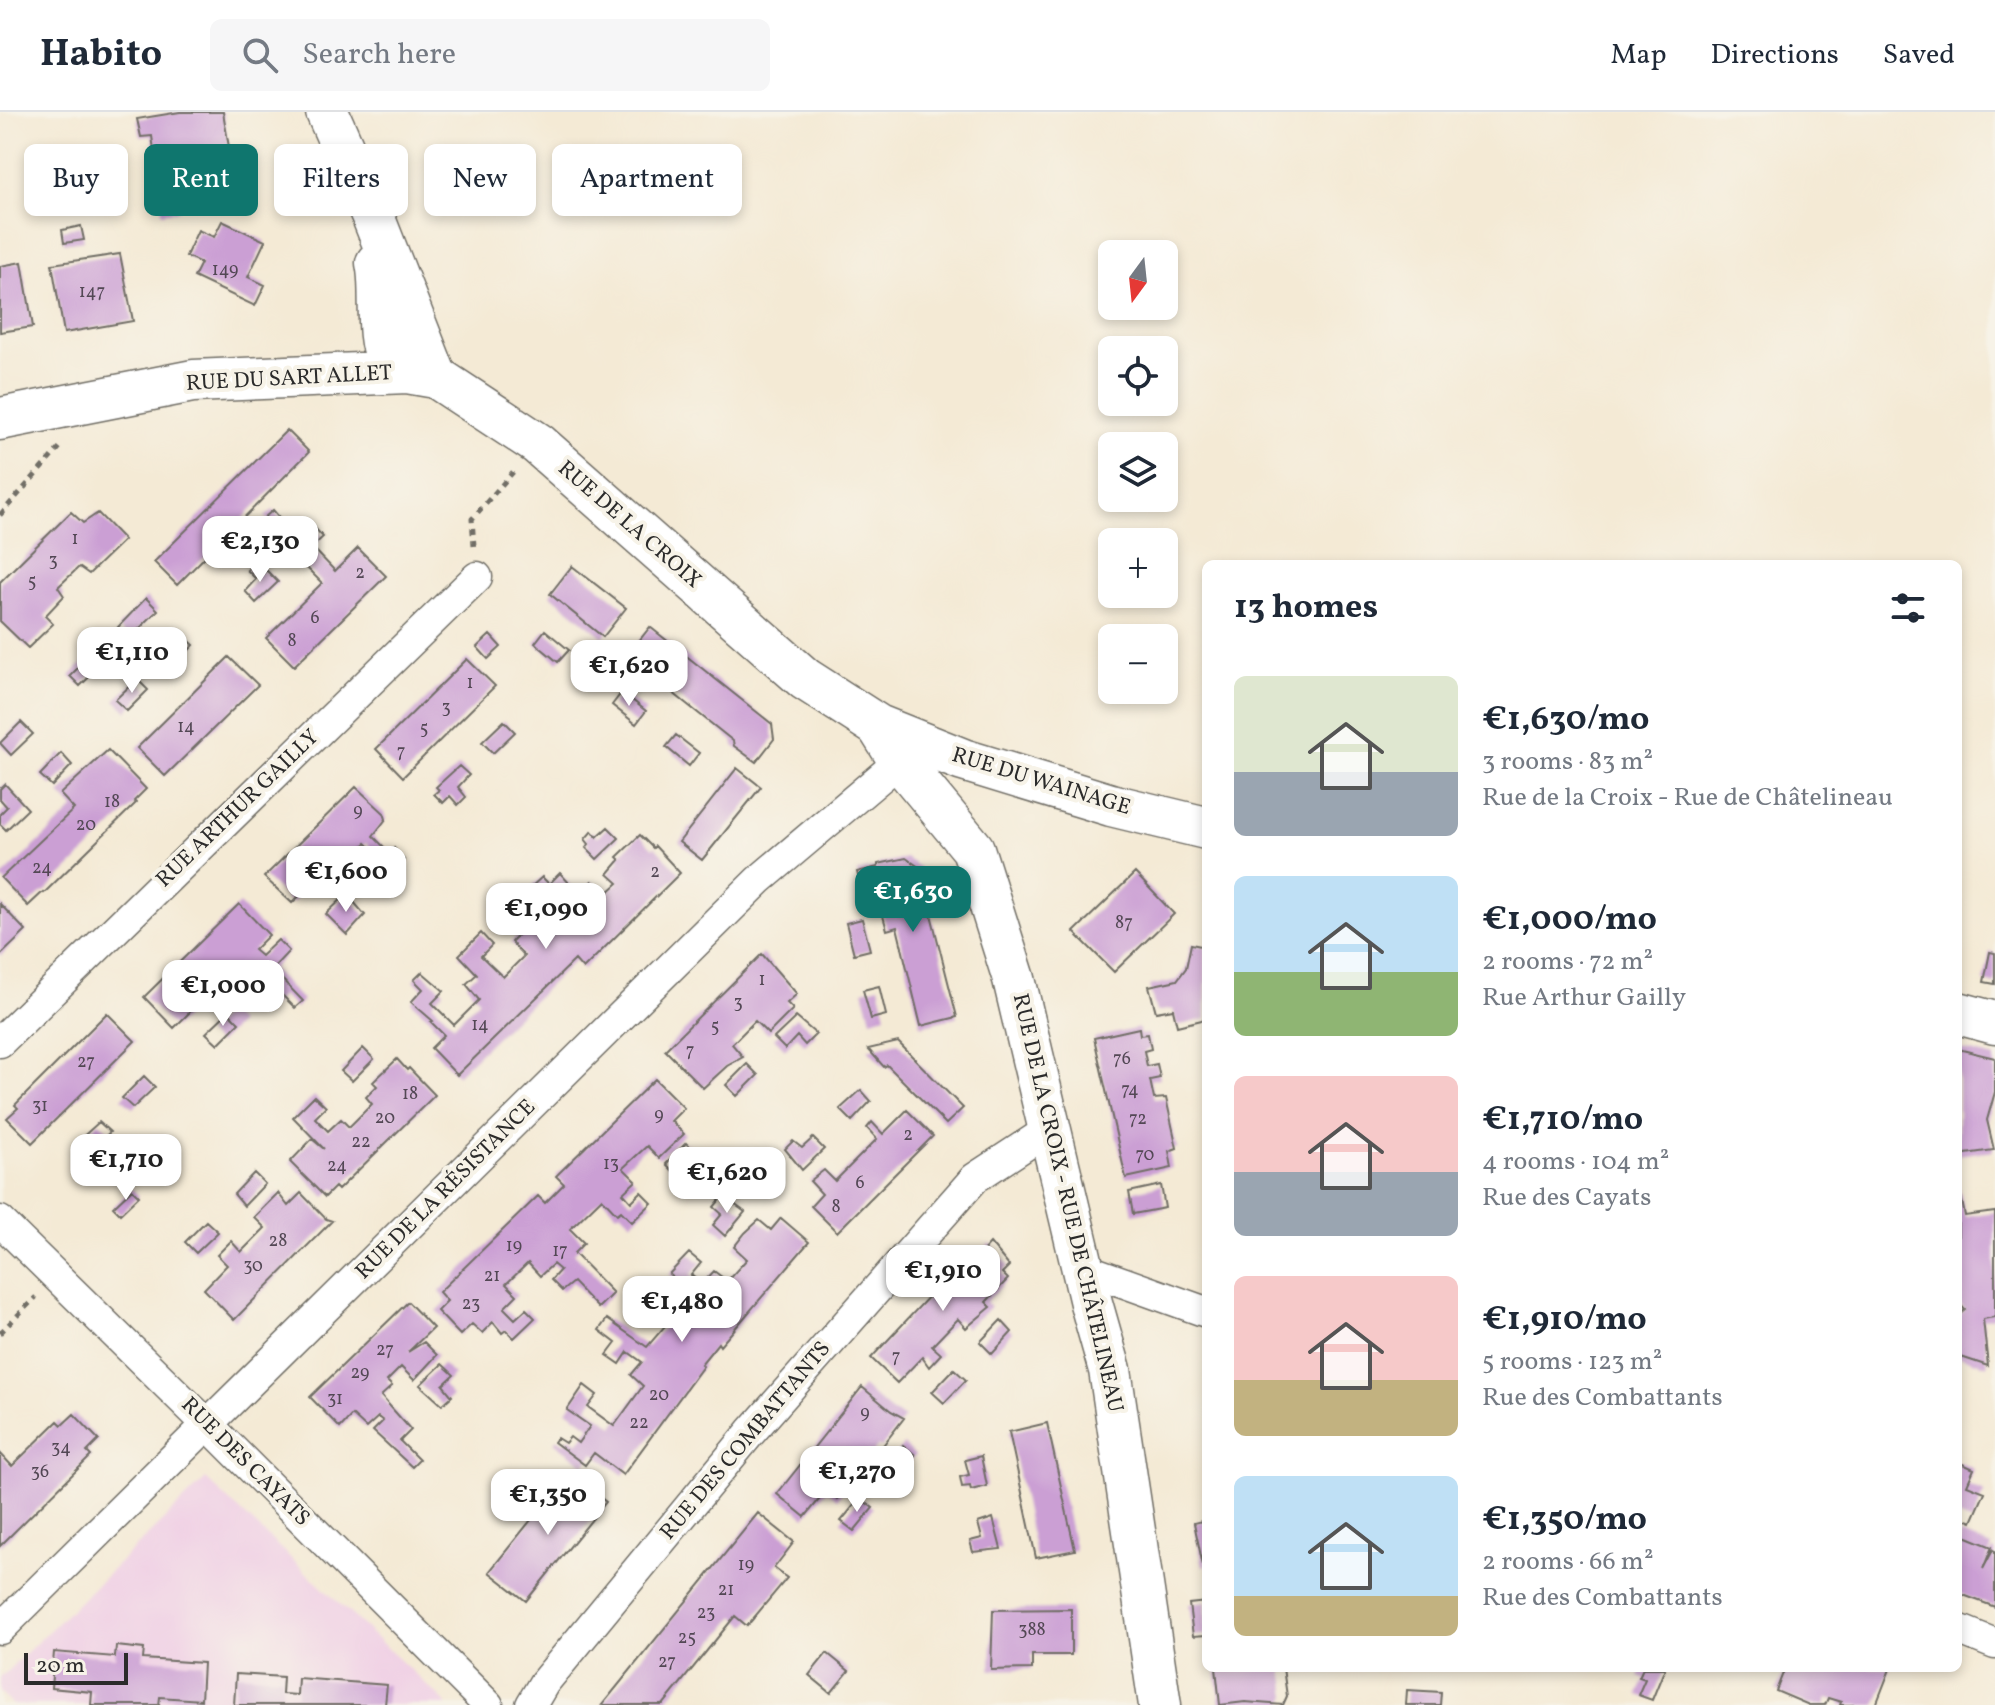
<!DOCTYPE html>
<meta charset="utf-8">
<style>
:root{--surface:#fff;--page:#f6f6f7;--text:#1f2937;--muted:#747a83;--line:#e0e1e3;--accent:#0f766e}
body{margin:0;font-family:Vollkorn,serif;background:var(--page);color:var(--text);height:100vh;display:flex;flex-direction:column;font-size:30px;white-space:nowrap}
*{box-sizing:border-box;margin:0}
p{font-size:26px;color:var(--muted)}
.icon{flex:none;width:44px;height:44px;fill:none;stroke:currentColor;stroke-width:2;stroke-linecap:round;stroke-linejoin:round}
.map{position:relative;flex:1;overflow:hidden}
.details{position:absolute;left:1202px;top:448px;width:760px;height:1112px;display:flex;flex-direction:column;background:var(--surface);border-radius:12px;box-shadow:0 4px 12px #0003}
.details>*{flex:none}
.hud{position:absolute;left:24px;top:32px;width:760px;height:72px;display:flex;gap:16px}
.needle{width:52px;rotate:195deg}
.controls{position:absolute;left:1098px;top:128px;display:grid;gap:16px}
.controls a{display:grid;place-items:center;width:80px;height:80px;border-radius:12px;background:var(--surface);box-shadow:0 4px 12px #0003;font-size:40px}
.scale{position:absolute;left:24px;bottom:20px;width:104px;box-sizing:border-box;padding-left:8px;border:4px solid #2b2b2b;border-top:0;font-size:22px;line-height:28px;white-space:nowrap;color:#2b2b2b;-webkit-text-stroke:6px #f7f3e8;paint-order:stroke}
.price{position:absolute;translate:-50% -68px;padding:0 18px;border-radius:16px;background:#fff;color:#222;font-size:26px;line-height:52px;filter:drop-shadow(0 2px 4px #0008)}
.price::after{content:'';position:absolute;left:50%;top:48px;width:24px;height:18px;margin-left:-12px;background:inherit;clip-path:polygon(0 0,100% 0,50% 100%)}
.price.on{background:var(--accent);color:#fff}
ul{padding:0;list-style:none}
li{display:flex;align-items:center;gap:24px;height:200px;padding:0 32px}
li span{display:grid;place-items:center;flex:none;width:224px;height:160px;border-radius:12px;color:#555}
li>.icon{margin-inline-start:auto}
span .icon{width:96px;height:96px;fill:#fffc;stroke-width:1}
li b{font-size:34px}
h2{display:flex;justify-content:space-between;align-items:center;height:96px;padding:0 32px;font-size:34px}
.tag{padding:0 28px;border-radius:12px;background:var(--surface);box-shadow:0 4px 12px #0003;font-size:28px;line-height:72px}
.tag.on{background:var(--accent);color:#fff}
header{display:flex;align-items:center;gap:48px;box-sizing:border-box;height:112px;padding:0 40px;background:var(--surface);border-bottom:2px solid var(--line)}
header strong{font-size:38px}
nav{display:flex;gap:44px;margin-inline-start:auto;font-size:28px}
.search{width:560px;height:72px;background:var(--page);display:flex;align-items:center;gap:20px;box-sizing:border-box;padding:0 28px;border-radius:12px;color:var(--muted);font-size:30px}
.map>svg:first-child{display:block}
.built{fill:#f0d0e5}
.building{fill:#cb9fd4}
.lines{fill:none;stroke-linecap:round;stroke-linejoin:round}
.street-casing{stroke:#716e66;stroke-width:33}
.secondary-casing{stroke:#716e66;stroke-width:45}
.path{stroke:#716e66;stroke-width:5;stroke-dasharray:6 6;stroke-linecap:butt}
.street{stroke:#fff;stroke-width:30}
.secondary{stroke:#fff;stroke-width:42}
.labels{text-anchor:middle;dominant-baseline:central;stroke-width:8;stroke-linejoin:round;paint-order:stroke}
.number-label{font-size:18px;fill:#534855}
.street-label{font-size:22px;fill:#2b2b2b;stroke:#f7f3e8}
</style>
<header>
<strong>Habito</strong>
<div class="search"><svg class="icon" aria-label="search" viewBox="0 0 24 24"><circle cx="10" cy="10" r="6"/><path d="M15 15l6 6"/></svg>Search here</div>
<nav><a>Map</a><a>Directions</a><a>Saved</a></nav>
</header>
<div class="map">
<svg width="1995" height="1593" viewBox="0 0 1995 1593">
<rect width="100%" height="100%" fill="#f7f3e8"/>
<filter id="ink" filterUnits="userSpaceOnUse"><feTurbulence type="fractalNoise" baseFrequency=".0125" numOctaves="2"/><feDisplacementMap in="SourceGraphic" scale="16" xChannelSelector="R" yChannelSelector="G"/><feConvolveMatrix kernelMatrix="1 2 1 2 8 2 1 2 1" color-interpolation-filters="sRGB"/></filter>
<filter id="wash" filterUnits="userSpaceOnUse"><feTurbulence type="fractalNoise" baseFrequency=".006" numOctaves="4" result="noise"/><feDisplacementMap in="SourceGraphic" scale="32" xChannelSelector="R" yChannelSelector="G"/><feGaussianBlur stdDeviation="1.8" result="paint"/><feColorMatrix in="noise" values="0 0 0 0 0 0 0 0 0 0 0 0 0 0 0 0 0 1.4 0 .05"/><feComposite in="paint" operator="in"/></filter>
<g filter="url(#wash)">
<rect width="100%" height="100%" fill="#f4ead5"/>
<!-- built -->
<path class="built" d="M206 1367 448 1593H13L0 1580V1566Z"/>
<g id="blocks">
<!-- building -->
<path class="building" d="M180 0H223L230 41 156 52 152 24 141 25 137 7Z
M178 82 180 98 162 101 160 85Z
M222 109 265 129 248 165 265 173 255 194 194 165 201 151 186 144 198 118 214 125Z
M81 114 84 128 64 131 62 118Z
M120 142 133 209 64 221 52 152Z
M22 150 33 215 0 220V154Z
M287 318 309 340 177 473 154 450Z
M273 398 289 417 282 423 265 405Z
M71 400 83 411 98 401 124 428 89 462 79 455 58 475 64 484 45 504 53 512 28 536 0 509V470Z
M312 413 323 425 312 435 335 459 358 436 386 464 294 554 266 526 322 471 299 448 301 446 286 427 295 418 301 425Z
M254 452 263 461 266 458 278 470 256 491 245 479 256 467 247 458Z
M572 454 626 496 603 525 550 482Z
M146 486 158 498 129 527 118 515Z
M650 515 772 612 774 627 756 650 734 634 733 629 627 544Z
M545 518 569 538 558 550 535 531Z
M182 522 194 533 172 555 161 544Z
M490 523 501 535 488 547 477 535Z
M105 528 116 539 80 574 70 564Z
M229 545 258 573 165 664 137 636Z
M467 547 495 574 403 665 376 637Z
M137 567 148 578 127 599 115 588Z
M622 580 646 599 636 612 612 593Z
M504 609 515 620 493 641 482 630Z
M21 610 33 622 11 643 0 631Z
M676 623 699 641 689 654 666 635Z
M108 638 146 677 134 689 136 691 44 781 43 780 28 794 1 766 74 697 60 682Z
M61 641 72 653 52 674 40 663Z
M459 654 469 663 458 675 466 685 458 693 450 684 443 691 434 682 439 678 436 675Z
M737 656 761 675 702 748 679 730Z
M5 672 28 697 6 718 0 712V702L7 695 0 687V677Z
M356 675 384 701 386 707 373 724 389 740 394 736 404 748 382 769 371 758 382 747 366 731 340 755 334 750 292 791 264 765Z
M608 715 619 726 597 747 586 736 589 732 585 727 592 719 597 725Z
M640 723 653 736 655 734 680 761 583 857 575 848 457 963 431 936 444 923 431 910 433 909 411 890 423 877 414 868 422 860 444 879 432 891 454 913 479 888 466 872 477 862 459 843 481 821 492 833 481 844 503 865 524 844 511 830 535 804 549 819 557 811 534 787 538 782 531 775 542 765 549 772 560 761 571 773 560 786 568 794 592 769 606 782 618 771 608 762 620 748 617 745Z
M906 746 919 755 957 905 921 914 897 815 887 818 878 786 864 787 857 760 878 755V752Z
M1135 761 1174 802 1114 860 1074 820Z
M347 782 365 803 347 823 326 802Z
M0 792 26 819 0 844Z
M239 792 269 823 254 838 261 844 278 828 289 839 272 857 303 889 295 896 282 883 272 894 232 858 174 916 144 885Z
M862 807 870 838 854 842 846 811Z
M1191 832 1206 835V907L1177 914 1173 897 1156 900 1149 874 1177 868 1186 856Z
M1990 840 1995 841V872L1984 870Z
M762 842 797 882 787 891 793 897 768 922 755 909 732 932 743 945 727 954 703 976 665 938Z
M879 874 886 903 871 907 863 878Z
M228 900 239 911 218 932 206 921Z
M107 901 135 929 32 1031 7 1006 18 996 15 993Z
M796 905 816 922 805 933 797 924 785 937 774 926Z
M1139 916 1140 923 1148 922 1151 937 1144 939 1147 954 1157 952 1160 966 1150 968 1154 987 1166 986 1177 1036 1169 1039 1172 1056 1126 1066 1094 926Z
M898 930 963 996 946 1012 887 953 884 955 868 937Z
M363 936 374 947 352 969 341 959Z
M1958 937 1995 946V980L1987 1008 1994 1038 1958 1043Z
M397 947 407 958 409 956 435 983 338 1078 335 1075 325 1085 290 1050 312 1027 324 1037 293 1005 314 984 326 995 315 1006 328 1019 341 1007 349 1015 372 992 366 985 377 974 373 970Z
M747 952 758 963 737 984 726 973Z
M144 964 155 975 133 996 122 986Z
M655 967 684 996 671 1009 684 1022 659 1046 647 1034 623 1056 636 1069 623 1081 631 1090 641 1080 652 1091 632 1110 621 1099 617 1102 602 1086 570 1117 584 1131 574 1141 613 1181 598 1196 573 1170 562 1179 551 1168 560 1158 553 1152 540 1164 528 1151 506 1172 517 1183 504 1196 515 1207 526 1197 535 1206 514 1226 506 1218 502 1221 493 1210 482 1221 472 1212 460 1223 437 1199 447 1189 439 1180 538 1084 545 1091 564 1072 556 1064Z
M861 978 871 989 852 1009 840 997Z
M907 998 933 1024 837 1120 811 1094 822 1082 810 1069 824 1058 835 1069 877 1027 867 1016 872 1010 883 1022Z
M99 1010 110 1020 95 1034 97 1036 100 1033 103 1036 94 1044 78 1029Z
M813 1026 824 1037 802 1058 785 1037 793 1029 802 1036Z
M686 1031 696 1041 676 1062 666 1052Z
M254 1061 265 1072 244 1094 234 1082Z
M1958 1069 1965 1104 1995 1100V1205L1983 1207 1988 1254 1958 1244V1204L1965 1198 1958 1190Z
M1161 1073 1165 1096 1133 1102 1129 1080Z
M132 1077 139 1084 120 1102 113 1095Z
M278 1081 288 1094 301 1081 326 1107 332 1109 234 1208 204 1177 227 1153 217 1143 231 1129 241 1140 265 1116 254 1105Z
M723 1084 745 1100 725 1124 713 1113 722 1102 714 1095Z
M781 1106 809 1130 720 1234 718 1231 701 1252 703 1254 623 1363 594 1341 585 1353 554 1330 557 1326 565 1331 570 1325 578 1331 590 1314 567 1298 584 1273 597 1283 588 1295 614 1314 643 1274 631 1263 642 1250 628 1240 620 1252 607 1243 616 1231 599 1218 607 1207 647 1235 689 1186 676 1176 680 1171 669 1162 689 1141 701 1151 691 1163 702 1172 714 1159 727 1169 747 1147 734 1135 745 1121 759 1108 771 1118Z
M206 1109 218 1120 196 1141 185 1130Z
M990 1131 1009 1154 1002 1161 1008 1167 986 1190 991 1195 966 1216 958 1207 932 1234 941 1242 929 1255 922 1245 897 1271 871 1246 964 1147 970 1153Z
M408 1190 433 1216 408 1240 424 1230 437 1243 414 1268 401 1255 387 1269 392 1274 381 1284 411 1318 400 1329 419 1348 412 1355 373 1319 383 1309 378 1305 366 1316 352 1303 340 1316 310 1285Z
M1001 1208 1012 1220 992 1242 980 1230Z
M442 1252 454 1263 443 1273 452 1284 442 1293 420 1273Z
M954 1257 966 1268 944 1291 932 1280Z
M862 1275 891 1299 904 1306 881 1336 878 1334 837 1387 827 1378 805 1405 777 1382Z
M74 1302 99 1328 87 1340 91 1344 0 1434V1341L12 1354 58 1309 62 1313Z
M1047 1311 1075 1438 1036 1446 1009 1320Z
M903 1333 915 1343 896 1367 884 1357Z
M981 1344 987 1374 971 1378 970 1374 962 1375 960 1365 969 1363 965 1348Z
M1958 1350 1974 1357 1967 1373 1985 1380 1972 1410 1958 1404Z
M569 1361 606 1390 526 1489 489 1460Z
M860 1386 873 1396 854 1419 841 1409Z
M758 1401 794 1430 774 1456 787 1466 747 1514 735 1504 663 1593H602Z
M993 1406 1001 1437 973 1440 970 1429 982 1426 978 1411Z
M1206 1408V1453L1203 1454 1194 1411Z
M1960 1422 1992 1435 1983 1457 1993 1438 1995 1439V1495L1958 1481Z
M1206 1490V1523L1193 1524 1189 1492Z
M1071 1497V1543H1032V1557L991 1558 993 1498Z
M116 1534 144 1537 143 1547 203 1551 201 1588 160 1585 159 1593H91L92 1580 51 1576 54 1540 115 1545Z
M827 1541 849 1559 831 1581 809 1563Z
M1216 1556H1283L1287 1584 1283 1593 1245 1590 1220 1593Z
M1643 1556H1665L1652 1588 1638 1583 1645 1567 1639 1565Z
M1785 1556H1887L1890 1557 1876 1593H1840L1841 1590 1828 1586 1825 1593H1809L1776 1579Z
M236 1562 283 1565 282 1582 297 1583 298 1566 387 1573 385 1593H234Z
M1407 1578 1441 1580 1440 1593H1406Z"/>
</g>
</g>
<g filter="url(#ink)">
<use href="#blocks" fill-opacity="0" stroke="#716e66" stroke-width="2"/>
<g class="lines">
<!-- street casing -->
<g class="street-casing">
<path id="street" d="M0 930 477 465
M0 1109 208 1313 488 1593
M1083 1156 1206 1200
M0 1517 759 768 900 649
M1958 1517 1995 1532
M531 1593 544 1571 751 1320 975 1066 1050 1017"/>
</g>
<!-- secondary casing -->
<g class="secondary-casing">
<path id="secondary" d="M327 0 374 107 436 265 538 332 805 567 878 614 900 649 973 737 1014 867 1091 1191 1110 1258 1160 1593
M377 151C383 176 375 227 387 245 390 251 401 256 407 260
M0 307 193 269 407 260 436 265
M878 614 963 648 1111 693 1206 716
M1958 901 1995 911"/>
</g>
<!-- path -->
<path class="path" d="M0 403 62 333
M474 434 472 407 513 360
M0 1221 36 1185"/>
<!-- street -->
<use href="#street" class="street"/>
<!-- secondary -->
<use href="#secondary" class="secondary"/>
</g>
</g>
<g class="labels">
<!-- number labels -->
<g class="number-label">
<text x="225" y="158">149</text>
<text x="92" y="180">147</text>
<text x="75" y="427">1</text>
<text x="53" y="449">3</text>
<text x="360" y="461">2</text>
<text x="32" y="470">5</text>
<text x="315" y="506">6</text>
<text x="292" y="529">8</text>
<text x="470" y="571">1</text>
<text x="446" y="596">3</text>
<text x="186" y="615">14</text>
<text x="424" y="617">5</text>
<text x="401" y="640">7</text>
<text x="112" y="690">18</text>
<text x="358" y="699">9</text>
<text x="86" y="713">20</text>
<text x="42" y="756">24</text>
<text x="655" y="760">2</text>
<text x="1124" y="811">87</text>
<text x="762" y="868">1</text>
<text x="738" y="891">3</text>
<text x="480" y="913">14</text>
<text x="715" y="915">5</text>
<text x="690" y="939">7</text>
<text x="1122" y="947">76</text>
<text x="86" y="950">27</text>
<text x="1130" y="978">74</text>
<text x="410" y="982">18</text>
<text x="40" y="994">31</text>
<text x="659" y="1003">9</text>
<text x="385" y="1006">20</text>
<text x="1138" y="1007">72</text>
<text x="908" y="1023">2</text>
<text x="361" y="1030">22</text>
<text x="1145" y="1043">70</text>
<text x="611" y="1052">13</text>
<text x="337" y="1054">24</text>
<text x="860" y="1071">6</text>
<text x="836" y="1095">8</text>
<text x="278" y="1129">28</text>
<text x="514" y="1134">19</text>
<text x="560" y="1139">17</text>
<text x="253" y="1154">30</text>
<text x="492" y="1164">21</text>
<text x="471" y="1192">23</text>
<text x="385" y="1238">27</text>
<text x="896" y="1245">7</text>
<text x="360" y="1261">29</text>
<text x="659" y="1283">20</text>
<text x="335" y="1287">31</text>
<text x="865" y="1301">9</text>
<text x="639" y="1311">22</text>
<text x="61" y="1336">34</text>
<text x="40" y="1360">36</text>
<text x="746" y="1453">19</text>
<text x="726" y="1478">21</text>
<text x="706" y="1501">23</text>
<text x="1032" y="1518">388</text>
<text x="687" y="1526">25</text>
<text x="667" y="1550">27</text>
</g>
<!-- street labels -->
<g class="street-label">
<text transform="translate(289 267) rotate(-3)">RUE DU SART ALLET</text>
<text transform="translate(629 413) rotate(41)">RUE DE LA CROIX</text>
<text transform="translate(1041 670) rotate(17)">RUE DU WAINAGE</text>
<text transform="translate(238 697) rotate(-44)">RUE ARTHUR GAILLY</text>
<text transform="translate(446 1078) rotate(-45)">RUE DE LA RÉSISTANCE</text>
<text transform="translate(1067 1091) rotate(77)">RUE DE LA CROIX - RUE DE CHÂTELINEAU</text>
<text transform="translate(746 1329) rotate(-50)">RUE DES COMBATTANTS</text>
<text transform="translate(245 1350) rotate(45)">RUE DES CAYATS</text>
</g>
</g>
</svg>
<div class="controls">
<a><svg class="needle" viewBox="-14 -14 28 28"><path d="M0-13l5 13h-10z" fill="#e53935"/><path d="M0 13l5-13h-10z" fill="#747a83"/></svg></a>
<a><svg class="icon" aria-label="locate" viewBox="0 0 24 24"><circle cx="12" cy="12" r="6"/><path d="M12 2v4M12 18v4M2 12h4M18 12h4"/></svg></a>
<a><svg class="icon" aria-label="layers" viewBox="0 0 24 24"><path d="M12 4l9 5-9 5-9-5zM3 14l9 5 9-5"/></svg></a>
<a>+</a>
<a>−</a>
</div>
<div class="scale">20 m</div>
<b class="price" style="left:260px;top:472px">€2,130</b>
<b class="price" style="left:132px;top:583px">€1,110</b>
<b class="price" style="left:629px;top:596px">€1,620</b>
<b class="price" style="left:346px;top:802px">€1,600</b>
<b class="price on" style="left:913px;top:822px">€1,630</b>
<b class="price" style="left:546px;top:839px">€1,090</b>
<b class="price" style="left:223px;top:916px">€1,000</b>
<b class="price" style="left:126px;top:1090px">€1,710</b>
<b class="price" style="left:727px;top:1103px">€1,620</b>
<b class="price" style="left:943px;top:1201px">€1,910</b>
<b class="price" style="left:682px;top:1232px">€1,480</b>
<b class="price" style="left:857px;top:1402px">€1,270</b>
<b class="price" style="left:548px;top:1425px">€1,350</b>
<div class="hud">
<a class="tag">Buy</a>
<a class="tag on">Rent</a>
<a class="tag">Filters</a>
<a class="tag">New</a>
<a class="tag">Apartment</a>
</div>
<section class="details">
<h2>13 homes<svg class="icon" aria-label="filters" viewBox="0 0 24 24"><path d="M4 7h16M4 17h16"/><circle cx="9" cy="7" r="2"/><circle cx="15" cy="17" r="2"/></svg></h2>
<ul>
<li><span style="background:linear-gradient(#dfe7d0 60%,#9aa5b1 0)"><svg class="icon" aria-label="home" viewBox="0 0 24 24"><path d="M3 11l9-7 9 7M6 9v11h12V9"/></svg></span><div><b>€1,630/mo</b><p>3 rooms · 83 m²</p><p>Rue de la Croix - Rue de Châtelineau</p></div></li>
<li><span style="background:linear-gradient(#bfe0f5 60%,#8fb573 0)"><svg class="icon" aria-label="home" viewBox="0 0 24 24"><path d="M3 11l9-7 9 7M6 9v11h12V9"/></svg></span><div><b>€1,000/mo</b><p>2 rooms · 72 m²</p><p>Rue Arthur Gailly</p></div></li>
<li><span style="background:linear-gradient(#f6c9c9 60%,#9aa5b1 0)"><svg class="icon" aria-label="home" viewBox="0 0 24 24"><path d="M3 11l9-7 9 7M6 9v11h12V9"/></svg></span><div><b>€1,710/mo</b><p>4 rooms · 104 m²</p><p>Rue des Cayats</p></div></li>
<li><span style="background:linear-gradient(#f6c9c9 65%,#c2b280 0)"><svg class="icon" aria-label="home" viewBox="0 0 24 24"><path d="M3 11l9-7 9 7M6 9v11h12V9"/></svg></span><div><b>€1,910/mo</b><p>5 rooms · 123 m²</p><p>Rue des Combattants</p></div></li>
<li><span style="background:linear-gradient(#bfe0f5 75%,#c2b280 0)"><svg class="icon" aria-label="home" viewBox="0 0 24 24"><path d="M3 11l9-7 9 7M6 9v11h12V9"/></svg></span><div><b>€1,350/mo</b><p>2 rooms · 66 m²</p><p>Rue des Combattants</p></div></li>
</ul>
</section>
</div>
